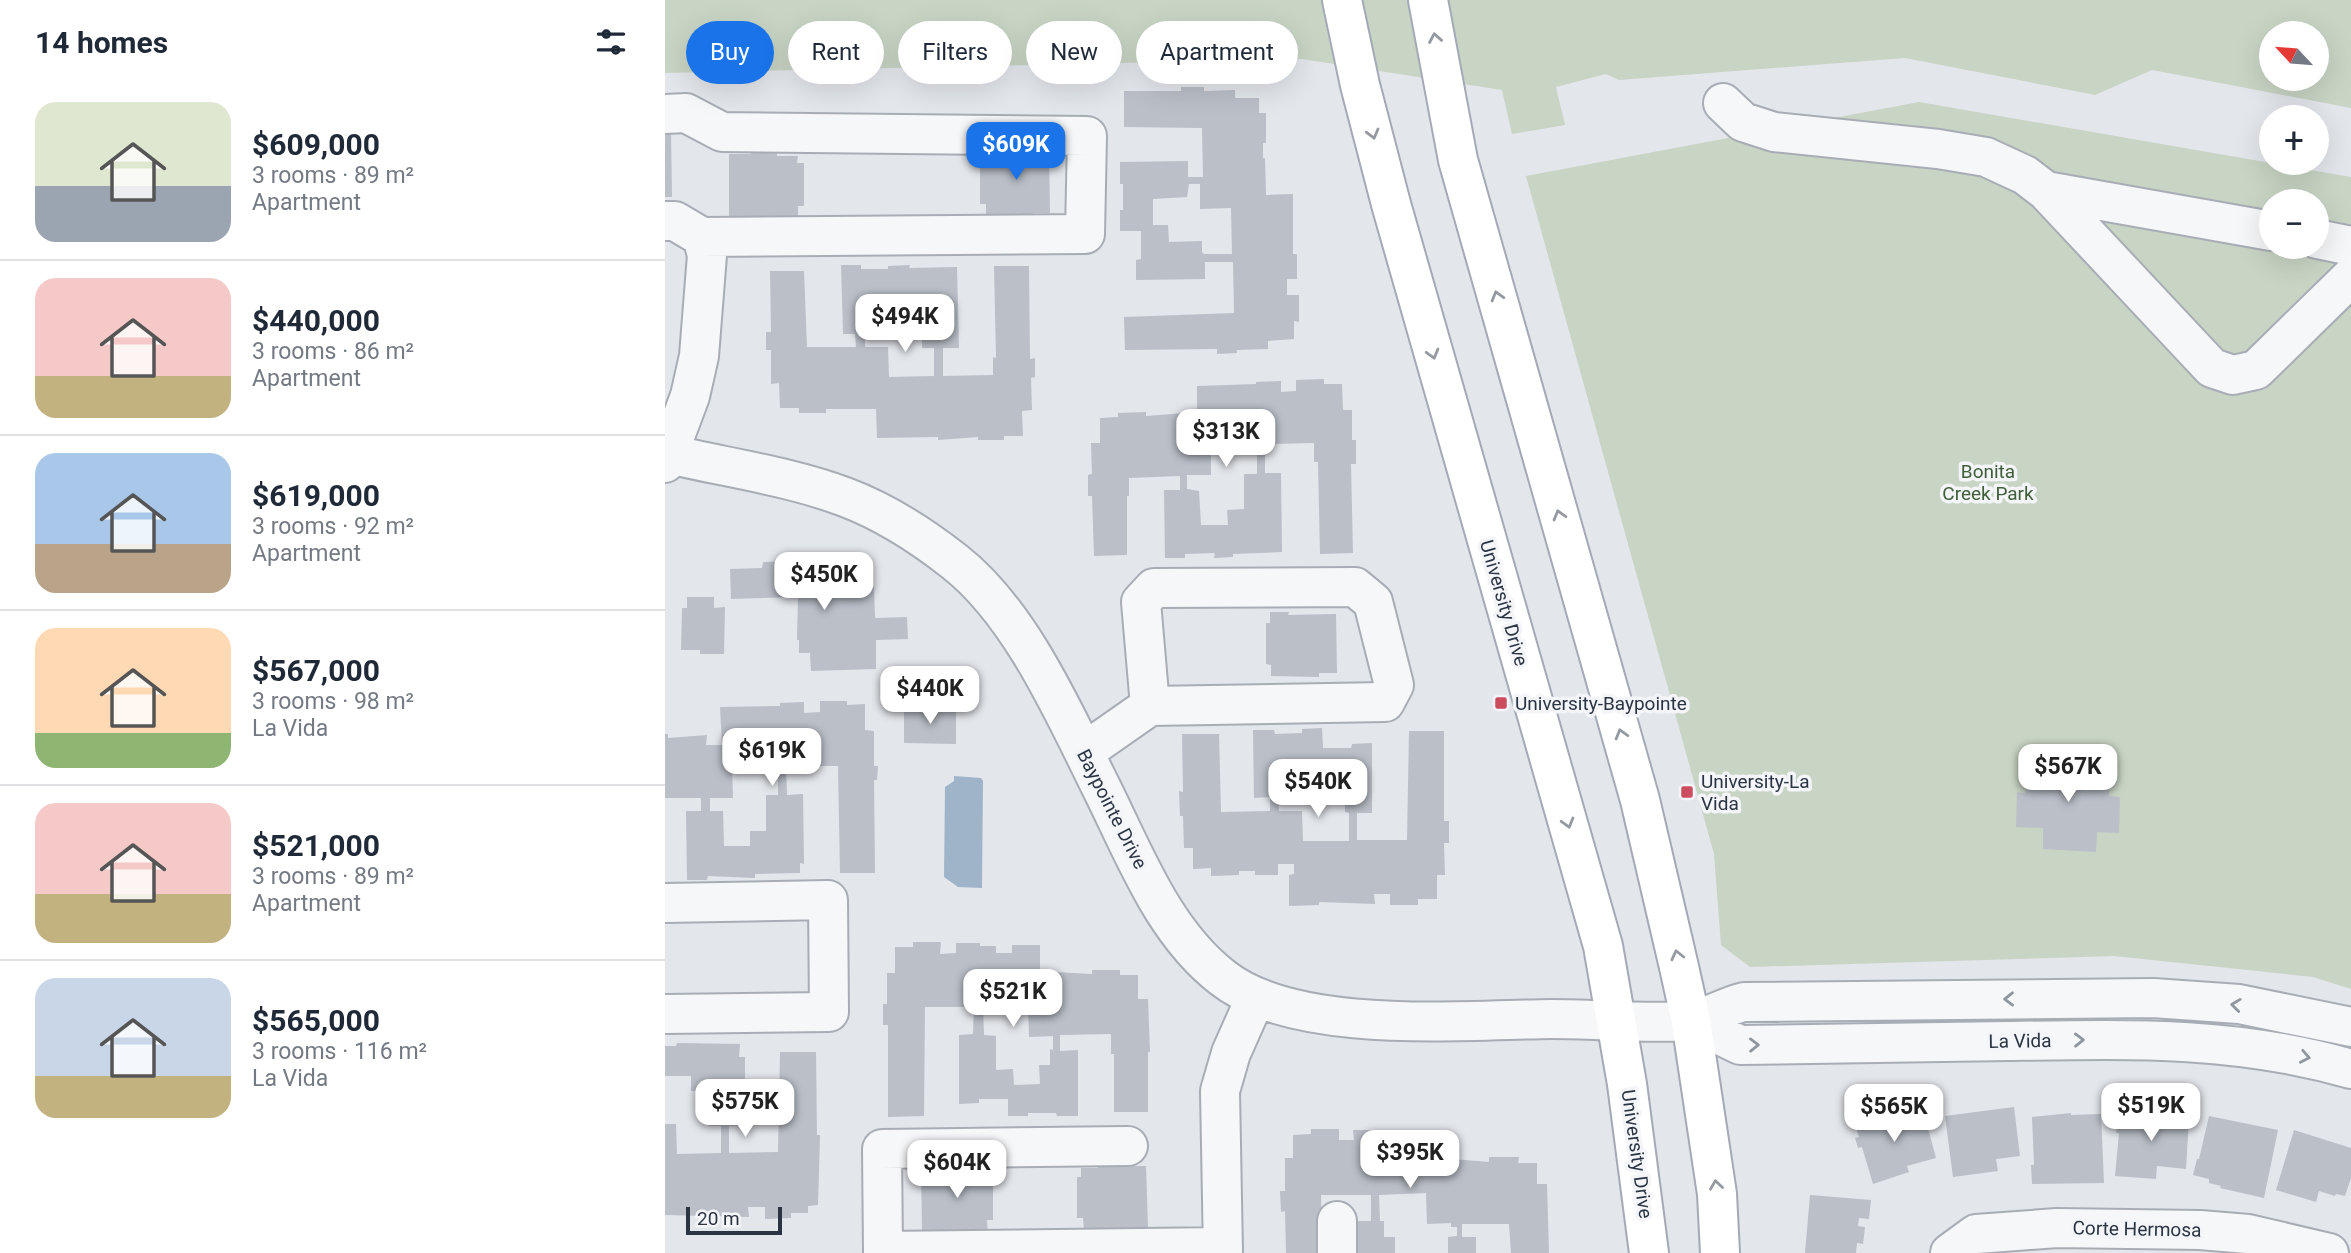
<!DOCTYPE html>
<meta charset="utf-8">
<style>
:root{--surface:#fff;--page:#f6f6f7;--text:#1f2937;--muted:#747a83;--line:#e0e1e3;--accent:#1a73e8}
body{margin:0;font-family:Roboto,sans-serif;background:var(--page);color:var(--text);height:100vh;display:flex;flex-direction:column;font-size:26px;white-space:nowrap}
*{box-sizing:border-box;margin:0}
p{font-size:23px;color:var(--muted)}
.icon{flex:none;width:38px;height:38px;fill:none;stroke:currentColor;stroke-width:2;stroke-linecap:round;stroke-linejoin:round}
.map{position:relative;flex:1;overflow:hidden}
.sheet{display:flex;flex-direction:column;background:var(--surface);width:665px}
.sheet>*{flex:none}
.hud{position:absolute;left:21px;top:21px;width:665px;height:63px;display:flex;gap:14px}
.needle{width:46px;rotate:296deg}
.fabs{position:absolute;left:1594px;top:21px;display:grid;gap:14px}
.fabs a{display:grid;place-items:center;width:70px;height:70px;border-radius:50%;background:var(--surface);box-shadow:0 7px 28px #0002;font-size:35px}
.scale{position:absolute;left:21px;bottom:18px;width:96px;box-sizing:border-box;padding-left:7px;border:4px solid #2b3443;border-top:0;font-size:19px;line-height:24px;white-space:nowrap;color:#2b3443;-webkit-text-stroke:5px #f3f5f8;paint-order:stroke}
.price{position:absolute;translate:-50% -60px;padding:0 16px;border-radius:14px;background:#fff;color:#222;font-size:23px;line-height:46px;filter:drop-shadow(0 2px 4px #0008)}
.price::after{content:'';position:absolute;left:50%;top:42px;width:21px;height:16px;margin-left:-10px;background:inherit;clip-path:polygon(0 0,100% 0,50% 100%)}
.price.current{background:var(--accent);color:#fff}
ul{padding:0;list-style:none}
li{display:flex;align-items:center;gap:21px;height:175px;padding:0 35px}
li+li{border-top:2px solid var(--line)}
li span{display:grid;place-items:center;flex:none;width:196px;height:140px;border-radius:21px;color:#555}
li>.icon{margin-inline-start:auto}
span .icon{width:84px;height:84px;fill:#fffc;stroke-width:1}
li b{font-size:30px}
h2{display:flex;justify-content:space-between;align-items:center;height:84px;padding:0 35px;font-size:30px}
.pill{padding:0 24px;border-radius:32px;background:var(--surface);box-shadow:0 7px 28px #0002;font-size:24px;line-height:63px}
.pill.current{background:var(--accent);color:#fff}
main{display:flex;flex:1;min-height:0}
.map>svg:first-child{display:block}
.green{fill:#c8d4c4;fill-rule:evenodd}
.water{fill:#9fb4c9}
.building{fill:#babfc8;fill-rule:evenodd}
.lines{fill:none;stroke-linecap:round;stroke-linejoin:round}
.minor-casing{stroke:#a8adb5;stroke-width:42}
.major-casing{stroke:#a3aab6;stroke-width:42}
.minor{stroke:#f6f7f9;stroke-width:38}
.major{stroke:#fff;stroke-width:38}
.oneway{stroke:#959aa1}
.oneway2{stroke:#90969e}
.poi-dot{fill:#cb4d60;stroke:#f3f5f8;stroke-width:2.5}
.labels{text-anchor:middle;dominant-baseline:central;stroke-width:7;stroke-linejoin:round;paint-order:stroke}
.park-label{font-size:19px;fill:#405e39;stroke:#f3f5f8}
.street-label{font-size:19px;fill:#2b3443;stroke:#f3f5f8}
.poi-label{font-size:19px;fill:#2b3443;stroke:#f3f5f8;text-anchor:start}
</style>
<main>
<section class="sheet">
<h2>14 homes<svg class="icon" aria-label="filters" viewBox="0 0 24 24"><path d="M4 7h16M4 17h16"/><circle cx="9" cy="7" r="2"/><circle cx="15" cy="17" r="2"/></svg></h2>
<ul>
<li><span style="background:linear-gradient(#dfe7d0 60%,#9aa5b1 0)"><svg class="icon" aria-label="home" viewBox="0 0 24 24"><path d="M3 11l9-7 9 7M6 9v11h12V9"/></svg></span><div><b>$609,000</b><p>3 rooms · 89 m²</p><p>Apartment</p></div></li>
<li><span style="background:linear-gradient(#f6c9c9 70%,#c2b280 0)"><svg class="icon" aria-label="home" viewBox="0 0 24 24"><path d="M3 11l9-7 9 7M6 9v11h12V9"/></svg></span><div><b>$440,000</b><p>3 rooms · 86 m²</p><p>Apartment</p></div></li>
<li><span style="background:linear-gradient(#a9c7e8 65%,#b9a48a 0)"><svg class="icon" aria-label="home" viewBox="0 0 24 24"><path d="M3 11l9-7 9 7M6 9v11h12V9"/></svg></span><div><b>$619,000</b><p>3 rooms · 92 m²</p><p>Apartment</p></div></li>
<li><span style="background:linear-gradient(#ffd9b3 75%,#8fb573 0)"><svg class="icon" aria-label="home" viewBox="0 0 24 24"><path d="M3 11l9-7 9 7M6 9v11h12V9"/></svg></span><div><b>$567,000</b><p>3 rooms · 98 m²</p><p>La Vida</p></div></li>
<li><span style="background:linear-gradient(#f6c9c9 65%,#c2b280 0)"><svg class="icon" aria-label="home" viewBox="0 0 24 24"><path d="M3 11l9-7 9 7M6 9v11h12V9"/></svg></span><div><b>$521,000</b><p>3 rooms · 89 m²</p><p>Apartment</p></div></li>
<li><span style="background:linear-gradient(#c9d6e8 70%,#c2b280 0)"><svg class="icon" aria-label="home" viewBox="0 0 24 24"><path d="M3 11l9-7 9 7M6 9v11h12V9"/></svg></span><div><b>$565,000</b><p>3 rooms · 116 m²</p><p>La Vida</p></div></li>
</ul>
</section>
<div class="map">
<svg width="1686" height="1253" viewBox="0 0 1686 1253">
<rect width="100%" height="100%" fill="#e3e6eb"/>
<!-- green -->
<path class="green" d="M0 0H1686V108L1487 70 1430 95 1240 58 954 80 941 74 891 87 900 125 847 134 837 90 637 59 0 73ZM1606 33H1652V79H1606Z
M1254 102 1686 177V989L1648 977 1449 956 1085 967 1056 945 1049 854 861 176ZM1606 201H1652V247H1606Z"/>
<!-- water -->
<path class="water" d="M289 776 316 778 318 781 317 888 293 887 279 877 280 787 289 781Z"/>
<!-- building -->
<path class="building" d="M516 87H539V91L570 90V98H594V113H601V143H598V158H600L601 195 628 194V254H632V279H622V295H634V322L629 321V339L603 341V349L572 350V353L552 354V349L460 350 459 317 569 313 568 262H540V279L471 280V260L476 259V231H455V210H458V184H455V162L523 161V177H538L537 128 459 127V91H516ZM524 184H535V209L566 208 567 254H539L537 252V241L504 242 503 225H488V199L522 197Z
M0 133H6L7 197H0Z
M384 149 385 213H368V217L321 215V204H315V161H321L320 150Z
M85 150 112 151V156H133L132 163H139V206H133V218L64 217V154H86Z
M176 265H196V269H223V266L245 265 244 268 292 267 294 348H278V376L328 375V357L331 358 329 266H364L365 359 370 358V377L366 378 367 410 357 411 358 436H339V440H313V437L273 440V437L212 438 211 409H161V413H134V408H115L114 383 106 384V350H101V332H106L105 271H139L142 347H191L190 334H178ZM214 298H239V313H257V348H269V376L224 377 223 347H200V332H212Z
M659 379V384H677L678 410H687V440H691V464H686L688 553 655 554 653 462H649V443L600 444V473H616L617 552 568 554V557L549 558 550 553 520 554V558H500L499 490H515V476L464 478V496H462V555L429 556 427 496H423V475L427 474 426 443H435V418L453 417V413L481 412V416L520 413V424L536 423V414H532V386L591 384V382L616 381V392L631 391V380ZM546 446H592V474H579V509L562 510 563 525H536L534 491 522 489V475H546Z
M155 560 156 574 186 573 187 588 209 587 210 618 242 617 243 639 211 640V669L146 671 145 653H134V640H132L133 597 66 599 65 569 97 568 98 562Z
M22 597H49V608L60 607 59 654H35V650H16L17 608H22Z
M605 612H624L623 615 671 614 672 673H654V677L606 676V665L601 664V623H605Z
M155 701H182V705L200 704V730L209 731V766H213L212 780H209L210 873H175L173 766H121L122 795 138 794 139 864 135 863V873L90 874V878L43 876 42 880H22L21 811H36V798H0V734H3V738L42 735 41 745H57L55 707 115 706V703L139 702V713L155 712ZM67 767H113V795H101V831H85V846H59L58 811H45V798H68Z
M239 709 291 710V744L239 743Z
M657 728 658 748H686L687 744 707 743V813H692V840H742L744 731H779V821H784V843H779L780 875H772V899H753V905H725V894H709L710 904 654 902V905L624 906V875L629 874V864H613V875H590V871H574V875L546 876V868L528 869V848H519L518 816H515L514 791 518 792 517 734H554L556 812 605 811V797L589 798 588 730H609L610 734 637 733V729ZM626 762H653V778H669L670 798 680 797V812L684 813V841H638L637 811H614V796L627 795Z
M1362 758 1394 759V774L1413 775 1414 760 1446 762 1444 796 1455 797 1454 833 1432 832 1431 852 1378 849V828L1351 827 1352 792 1360 793Z
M248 942H276L275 954 291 953V943H315V946H331V953H347V945H375V973L371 972 372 982H389V972L427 974V970H455V975H473V999H483L485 1052H483V1112H449V1054H446V1034L395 1035V1051L413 1050V1116H392L391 1113H363V1116H343V1099H314V1103L294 1104V1035L308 1034 309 1007H260L259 1116 223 1117V1025H218V1004H222V973H230V947H248ZM363 1006 364 1037 388 1036V1050L385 1049V1065H374L375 1084 349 1085 348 1069 331 1070V1036L319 1035 318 1007Z
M12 1043 75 1044 74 1057H80V1125L64 1126V1153L113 1152 115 1052H151L152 1135H155L153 1205 143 1206V1213H126V1218L100 1219V1207H83L84 1217 0 1215V1124H11L12 1154 56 1153V1126H44V1090L26 1091V1076H0V1046H11Z
M1349 1107 1355 1156 1331 1159 1333 1171 1288 1177 1280 1116Z
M1242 1108H1248L1252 1120 1260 1117 1271 1158 1242 1166 1244 1172 1208 1184 1197 1147 1193 1148 1190 1138 1194 1137 1190 1125Z
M1455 1110 1510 1112 1516 1114V1118H1524L1521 1169 1492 1166 1491 1179 1450 1176 1454 1133H1451Z
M1406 1113V1115L1436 1114 1439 1183 1367 1184 1366 1165H1369L1367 1117Z
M1544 1116 1613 1130 1599 1198 1555 1188 1556 1186 1544 1183V1179L1528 1175 1532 1159H1534Z
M646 1129H674V1140H689L688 1130H714V1140L744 1139 745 1132H774V1168L787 1169V1159L824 1162V1157H854L853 1163H872V1184H882L884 1253H846L844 1224H797V1237H811V1253H783V1237L792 1236V1227H786V1223L762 1224 761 1193 714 1195 715 1221H719V1237H730V1253H692V1221H706V1195H656L657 1253H621L620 1211 616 1212 615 1191H620V1158H628V1135L646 1134Z
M1629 1130 1686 1148V1178L1680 1196 1671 1194 1670 1196 1654 1191 1651 1202 1611 1190Z
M464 1162V1166H481L483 1228 419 1230 418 1218H412V1177H416V1168H433V1163Z
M270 1164H300V1169H321V1178H328V1220H322L323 1235 275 1236 274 1230H257L256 1170 270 1169Z
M1145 1195 1206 1200 1204 1219 1194 1218 1193 1226 1200 1227 1198 1244 1192 1243 1191 1253H1140Z"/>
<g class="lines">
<!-- minor casing -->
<g class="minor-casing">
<path id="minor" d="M1058 103 1078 122 1109 132 1273 149 1321 157 1360 175 1381 191
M0 114 21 113 57 132 422 136 420 234 37 237
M0 221H10L37 237 42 255 34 356 25 396 0 463
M1606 231 1381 191 1547 368 1568 375 1591 370 1686 277
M1652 239 1686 246
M4 454C63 468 124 476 180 497 220 512 257 536 290 562 356 614 399 713 436 787 469 853 498 932 558 978 631 1035 797 1020 887 1019 932 1019 977 1024 1022 1021 1041 1020 1060 1006 1079 1002L1488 998 1574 1004 1686 1027
M419 752 485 706 720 702 729 685 708 602 690 587 489 588 476 602 485 706
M0 903 163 900 164 1012 0 1014
M1026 1021 1075 1045C1165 1044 1256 1042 1347 1041 1464 1039 1572 1036 1686 1069
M463 1146 217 1149 218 1251 558 1247
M672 1221V1253
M558 1253 555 1091 566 1053 590 999
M1285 1253 1311 1234 1392 1228 1535 1230 1583 1234 1664 1253"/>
</g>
<!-- major casing -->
<g class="major-casing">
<path id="major" d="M677 0 695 85 726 204 938 946 962 1084 984 1253
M763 0 793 160 975 800 1014 967 1026 1021 1052 1194 1055 1253"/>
</g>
<!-- minor -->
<use href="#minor" class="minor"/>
<!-- major -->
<use href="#major" class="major"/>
</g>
<!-- one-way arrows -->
<defs><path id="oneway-chevron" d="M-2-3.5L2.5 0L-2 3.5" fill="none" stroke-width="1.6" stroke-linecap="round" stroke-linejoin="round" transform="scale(1.75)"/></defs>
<g class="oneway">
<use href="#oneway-chevron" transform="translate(770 38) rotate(-100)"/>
<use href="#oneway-chevron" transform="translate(708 134) rotate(75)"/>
<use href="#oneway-chevron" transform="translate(832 296) rotate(-106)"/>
<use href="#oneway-chevron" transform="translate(768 354) rotate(74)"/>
<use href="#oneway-chevron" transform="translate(894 515) rotate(-106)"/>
<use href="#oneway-chevron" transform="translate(956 734) rotate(-106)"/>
<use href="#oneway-chevron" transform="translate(903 823) rotate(74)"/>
<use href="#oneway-chevron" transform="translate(1012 955) rotate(-103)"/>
<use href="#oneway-chevron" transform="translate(1051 1185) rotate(-98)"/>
</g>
<g class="oneway2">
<use href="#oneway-chevron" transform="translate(1344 999) rotate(179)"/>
<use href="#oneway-chevron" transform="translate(1571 1005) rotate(-173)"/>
<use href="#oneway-chevron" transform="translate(1414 1040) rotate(-1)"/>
<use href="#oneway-chevron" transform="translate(1089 1045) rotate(-1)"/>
<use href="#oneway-chevron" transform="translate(1640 1057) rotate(11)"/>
</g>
<!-- markers -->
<g class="poi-dot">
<rect x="829" y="696" width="14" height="14" rx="3.5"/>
<rect x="1015" y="785" width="14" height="14" rx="3.5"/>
</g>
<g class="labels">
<!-- park labels -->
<g class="park-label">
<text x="1323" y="471">Bonita<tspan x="1323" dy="22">Creek Park</tspan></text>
</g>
<!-- street labels -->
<g class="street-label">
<text transform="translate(839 603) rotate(74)">University Drive</text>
<text transform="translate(447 809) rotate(63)">Baypointe Drive</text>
<text transform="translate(1355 1041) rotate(-1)">La Vida</text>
<text transform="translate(972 1154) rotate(82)">University Drive</text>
<text transform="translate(1472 1229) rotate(1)">Corte Hermosa</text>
</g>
<!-- poi labels -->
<g class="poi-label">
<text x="850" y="703">University-Baypointe</text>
<text x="1036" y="781">University-La<tspan x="1036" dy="22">Vida</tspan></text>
</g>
</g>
</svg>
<div class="fabs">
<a><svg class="needle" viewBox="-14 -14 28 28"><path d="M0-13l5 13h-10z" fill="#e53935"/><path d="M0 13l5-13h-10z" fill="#747a83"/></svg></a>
<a>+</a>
<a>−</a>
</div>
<div class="scale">20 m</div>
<b class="price current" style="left:351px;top:182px">$609K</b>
<b class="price" style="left:240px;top:354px">$494K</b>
<b class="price" style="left:561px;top:469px">$313K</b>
<b class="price" style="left:159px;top:612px">$450K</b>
<b class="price" style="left:265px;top:726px">$440K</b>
<b class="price" style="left:107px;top:788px">$619K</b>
<b class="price" style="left:1403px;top:804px">$567K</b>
<b class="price" style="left:653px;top:819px">$540K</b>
<b class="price" style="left:348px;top:1029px">$521K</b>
<b class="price" style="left:80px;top:1139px">$575K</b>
<b class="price" style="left:1486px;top:1143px">$519K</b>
<b class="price" style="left:1229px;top:1144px">$565K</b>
<b class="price" style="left:745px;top:1190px">$395K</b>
<b class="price" style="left:292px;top:1200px">$604K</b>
<div class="hud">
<a class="pill current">Buy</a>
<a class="pill">Rent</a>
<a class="pill">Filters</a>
<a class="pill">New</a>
<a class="pill">Apartment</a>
</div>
</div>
</main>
